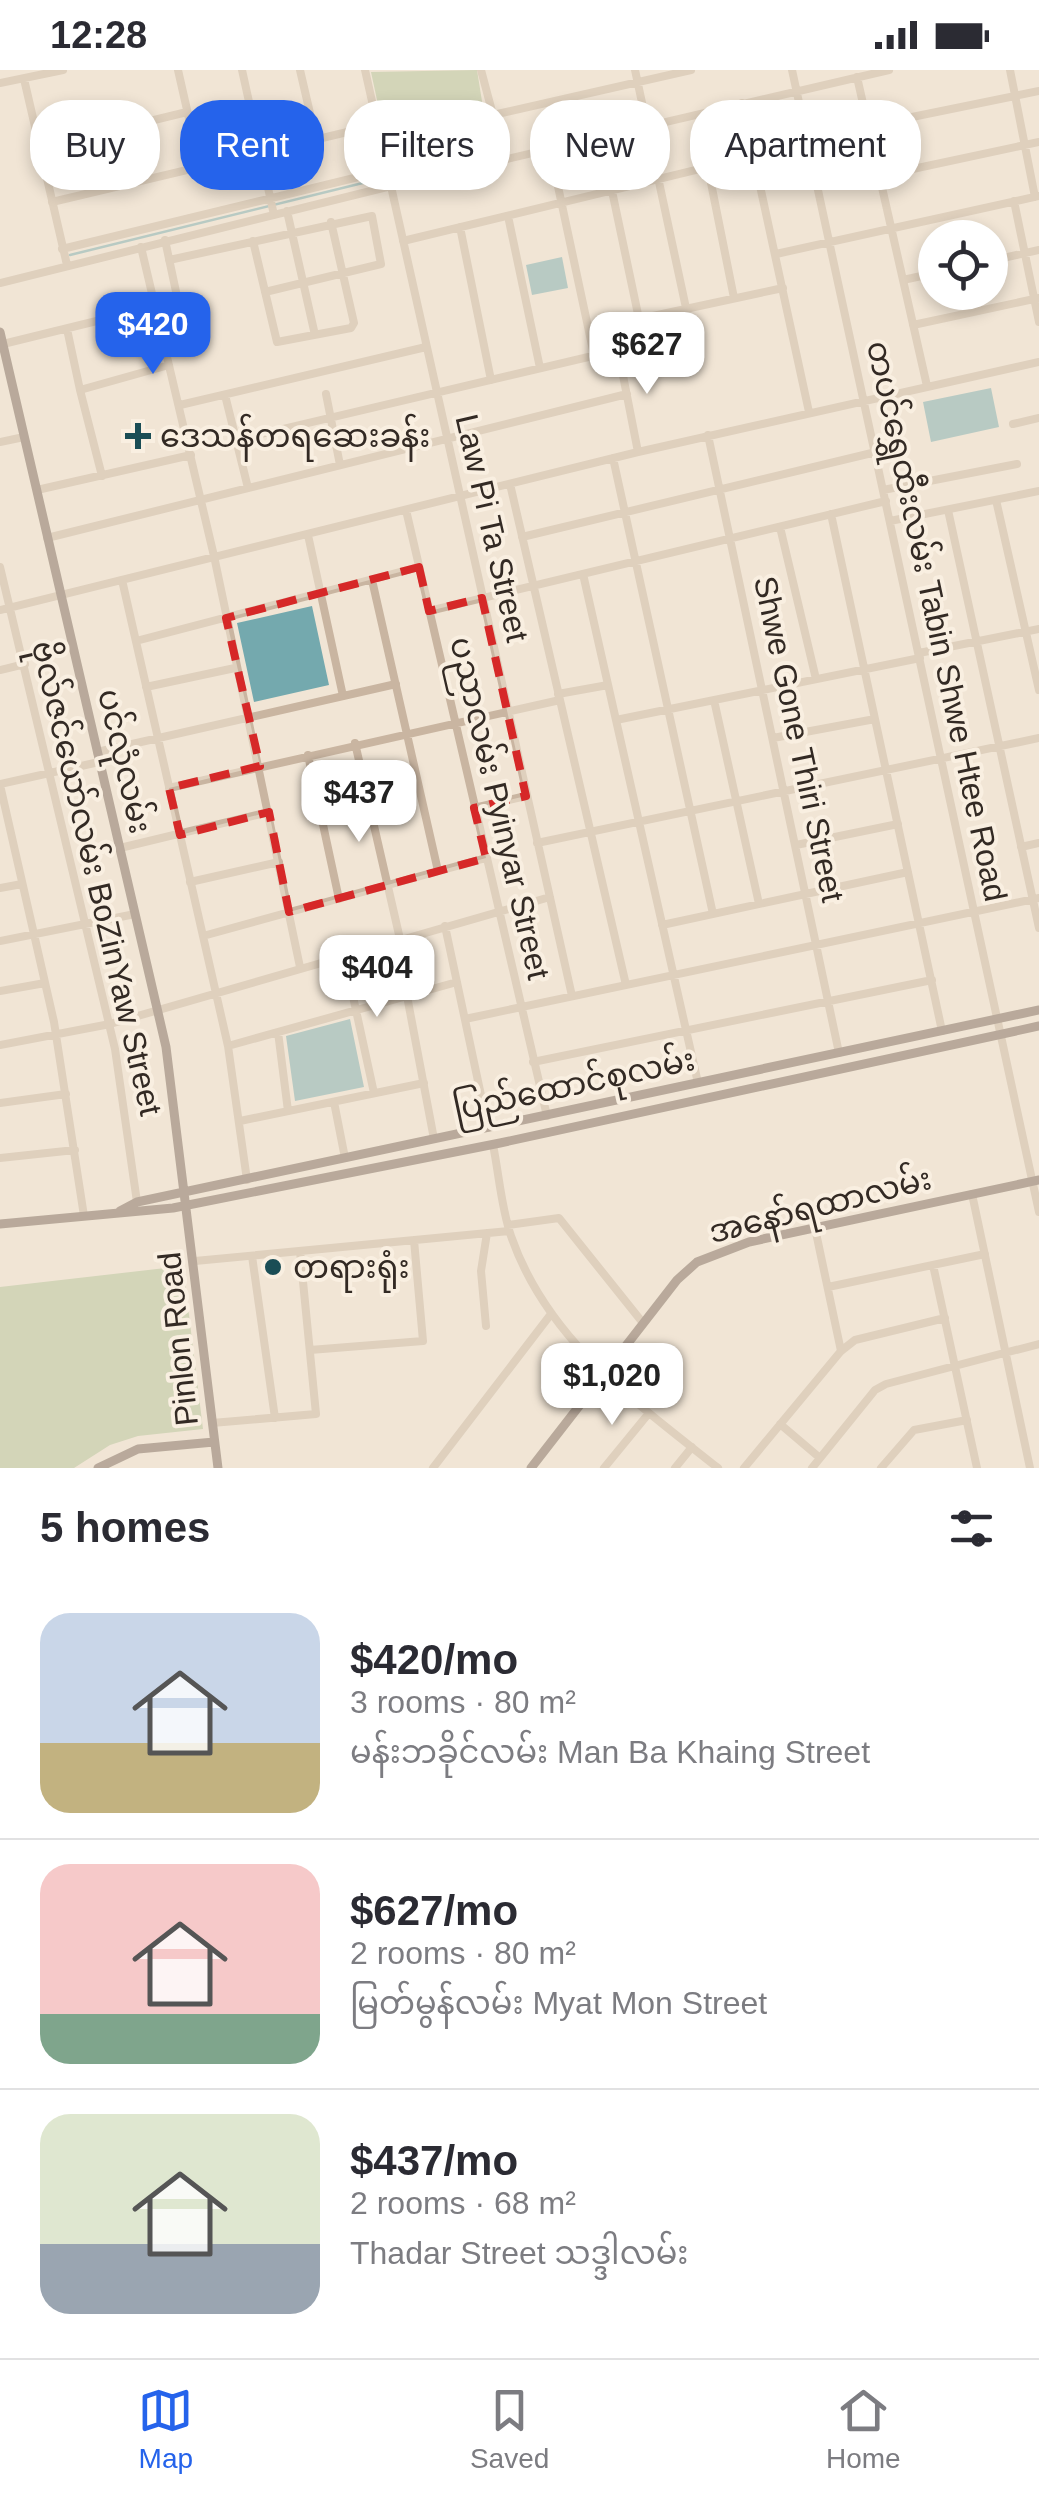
<!DOCTYPE html>
<meta charset="utf-8">
<style>
:root{--surface:#fff;--page:#f7f7f7;--text:#2b2b33;--muted:#7c7c81;--line:#e1e1e2;--accent:#2563eb}
body{margin:0;font-family:Arial,"Noto Sans Myanmar",sans-serif;background:var(--page);color:var(--text);height:100vh;display:flex;flex-direction:column;font-size:38px;white-space:nowrap}
*{box-sizing:border-box;margin:0}
p{font-size:32px;color:var(--muted)}
.icon{flex:none;width:55px;height:55px;fill:none;stroke:currentColor;stroke-width:2;stroke-linecap:round;stroke-linejoin:round}
.map{position:relative;height:1398px;overflow:hidden}
.panel{display:flex;flex-direction:column;background:var(--surface);flex:1}
.panel>*{flex:none}
.guide{position:absolute;left:30px;top:30px;width:980px;height:90px;display:flex;gap:20px}
.controls{position:absolute;left:918px;top:150px;display:grid;gap:20px}
.controls a{display:grid;place-items:center;width:90px;height:90px;border-radius:50%;background:var(--surface);box-shadow:0 5px 15px #0003;font-size:50px}
.price{position:absolute;translate:-50% -85px;padding:0 22px;border-radius:20px;background:#fff;color:#222;font-size:32px;line-height:65px;filter:drop-shadow(0 2px 5px #0008)}
.price::after{content:'';position:absolute;left:50%;top:60px;width:30px;height:22px;margin-left:-15px;background:inherit;clip-path:polygon(0 0,100% 0,50% 100%)}
.price.on{background:var(--accent);color:#fff}
ul{padding:0;list-style:none}
li{display:flex;align-items:center;gap:30px;height:250px;padding:0 40px}
li+li{border-top:2px solid var(--line)}
li span{display:grid;place-items:center;flex:none;width:280px;height:200px;border-radius:30px;color:#555}
li>.icon{margin-inline-start:auto}
span .icon{width:120px;height:120px;fill:#fffc;stroke-width:1}
li b{font-size:42px}
h2{display:flex;justify-content:space-between;align-items:center;height:120px;padding:0 40px;font-size:42px}
.pill{padding:0 35px;border-radius:40px;background:var(--surface);box-shadow:0 5px 15px #0003;font-size:35px;line-height:90px}
.pill.on{background:var(--accent);color:#fff}
.status{display:flex;justify-content:space-between;align-items:center;height:70px;padding:0 50px;background:var(--surface);direction:ltr}
.status svg{height:28px;fill:currentColor}
.tab-bar{display:flex;justify-content:space-around;align-items:center;height:140px;border-top:2px solid var(--line);background:var(--surface);font-size:28px;color:var(--muted)}
.tab-bar a{display:grid;justify-items:center;gap:5px}
.tab-bar .on{color:var(--accent)}
.map>svg:first-child{display:block}
.green{fill:#afc095}
.water{fill:#74a9ae}
.lines{fill:none;stroke-linecap:round;stroke-linejoin:round}
.stream{stroke:#74a9ae;stroke-width:2.5}
.minor{stroke:#c9b5a1;stroke-width:8}
.major{stroke:#756155;stroke-width:9}
.marked{fill:none;stroke:#d62828;stroke-width:8;stroke-dasharray:20 12;stroke-linejoin:round}
.poi-dot{fill:#1a4d55;stroke:#f9efe1;stroke-width:4}
.labels{text-anchor:middle;dominant-baseline:central;stroke-width:8;stroke-linejoin:round;paint-order:stroke}
.poi-label{font-size:32px;fill:#332a24;stroke:#f9efe1;text-anchor:start}
.street-label{font-size:32px;fill:#332a24;stroke:#f9efe1}
</style>
<div class="status"><b>12:28</b><svg viewBox="0 0 49 12"><path d="M0 12V9h3v3zM5 12V6h3v6zM10 12V3h3v9zM15 12V0h3v12zM26 1h20v11H26zM47 4h2v5h-2z"/></svg></div>
<div class="map">
<svg width="1039" height="1398" viewBox="0 0 1039 1398">
<rect width="100%" height="100%" fill="#f1e5d5"/>
<!-- green -->
<path class="green" d="M477 0 485 50 481 54 485 84 394 109 371 2Z
M183 1196 203 1359 138 1366 110 1375 74 1398H0V1217Z"/>
<!-- water -->
<path class="water" d="M562 187 568 218 532 225 526 195Z
M991 318 999 357 931 372 923 332Z
M312 536 329 615 254 632 237 553Z
M350 949 364 1017 295 1031 286 966Z"/>
<g class="lines">
<!-- stream -->
<path class="stream" d="M70 185 379 109"/>
<!-- minor -->
<path class="minor" d="M178 0 200 97
M242 0 274 145
M300 0 316 69
M365 0 572 926
M481 0 493 45 691 0
M635 0 686 238
M792 0 1039 1142
M1010 0 1035 127
M857 7 927 316
M24 9 67 195
M0 13 63 0
M742 33 809 342
M868 56 1039 21
M39 78 187 42
M550 79 594 285
M708 98 734 228
M880 106 1039 72
M612 121 639 249 783 218
M1014 131 1039 252
M52 132 377 55
M287 141 315 265
M508 146 540 298
M460 157 491 310
M253 171 277 272 351 258 354 253 331 152
M403 171 807 73
M141 177 214 486 300 897
M62 179 387 100
M776 184 1039 126
M169 190 372 146 381 194 265 222
M990 191 1039 180
M903 210 935 203
M0 213 391 116 889 0
M913 255 1039 228
M67 259 80 320
M3 274 178 231 165 170
M326 324 340 395
M225 325 248 418
M180 335 426 277
M1013 354 1039 348
M708 365 839 983
M236 370 618 280 638 382
M0 372 24 367
M613 388 713 844
M102 406 80 320 169 295
M510 414 626 915
M37 420 191 385
M883 420 1017 394
M996 430 1039 620
M406 440 547 1046
M948 440 1039 858
M831 444 942 961
M890 451 1039 421
M780 457 816 609
M308 465 343 626
M522 467 876 382
M47 468 627 324
M0 497 115 979 137 1132
M583 504 698 1013
M122 510 228 976 247 1110
M372 510 438 801
M0 540 638 382 1039 292
M429 541 886 431
M136 571 419 497
M919 583 1039 559
M0 600 25 594
M146 617 235 598
M558 624 608 615
M714 630 759 834
M616 650 920 588
M773 668 875 649
M355 673 400 869
M97 682 396 614
M308 685 339 829
M0 714 99 692
M0 715 54 952 84 1146
M169 718 560 630
M474 738 526 726
M537 773 1039 668
M796 775 898 754
M1021 777 1039 773
M120 778 269 742
M190 812 279 792
M0 818 22 814
M662 855 908 802
M445 856 488 1058
M203 866 486 788
M0 871 135 844
M344 885 374 1023
M0 921 45 913
M407 926 434 1069
M465 949 1039 828
M278 962 288 1041
M0 975 110 954 550 827
M228 976 457 912
M533 992 932 910
M334 1032 345 1088
M0 1033 66 1024
M240 1051 424 1013
M493 1075C499 1104 501 1137 511 1166 547 1270 635 1332 718 1398
M0 1088 75 1080
M972 1124 1030 1398
M508 1155 559 1148 643 1253
M815 1158 841 1281
M252 1186 275 1348
M195 1191 509 1161
M933 1195 977 1398
M828 1217 985 1184
M486 1256 481 1201 487 1163
M310 1280 423 1271 414 1170
M212 1353 316 1344 300 1181
M780 1354 820 1388
M433 1398 551 1244
M604 1398 649 1343
M675 1398 692 1377
M744 1398 841 1281 855 1270 945 1248
M812 1398 875 1320 886 1314 1039 1274
M881 1398 914 1360 967 1350"/>
<!-- major -->
<path class="major" d="M0 262 166 977 218 1398
M120 1141 137 1132 1039 940
M0 1154 173 1138 500 1073 1039 956
M98 1398 138 1379 214 1372
M531 1398 677 1210 697 1192 749 1172 1039 1110"/>
</g>
<!-- marked area -->
<path d="M0 0H1039V1398H0ZM419 497 429 541 482 528 526 726 474 738 486 788 289 842 269 742 180 765 169 718 260 696 226 548Z" fill="#f1e5d5" fill-opacity=".55" fill-rule="evenodd"/>
<path class="marked" d="M419 497 429 541 482 528 526 726 474 738 486 788 289 842 269 742 180 765 169 718 260 696 226 548Z"/>
<!-- markers -->
<g class="poi-dot">
<path d="M133 351h10v10h10v10h-10v10h-10v-10h-10v-10h10z"/>
<circle cx="273" cy="1197" r="10"/>
</g>
<g class="labels">
<!-- poi labels -->
<g class="poi-label">
<text x="160" y="366">ဒေသန်တရဆေးခန်း</text>
<text x="293" y="1197">တရားရုံး</text>
</g>
<!-- street labels -->
<g class="street-label">
<text transform="translate(492 458) rotate(77)">Law Pi Ta Street</text>
<text transform="translate(937 551) rotate(78)">တပင်ရွှေထီးလမ်း Tabin Shwe Htee Road</text>
<text transform="translate(799 669) rotate(78)">Shwe Gone Thiri Street</text>
<text transform="translate(125 691) rotate(77)">ပင်လုံလမ်း</text>
<text transform="translate(500 738) rotate(77)">ပညာလမ်း Pyinyar Street</text>
<text transform="translate(97 808) rotate(77)">ဗိုလ်ဇင်ယော်လမ်း BoZinYaw Street</text>
<text transform="translate(574 1014) rotate(-12)">ပြည်ထောင်စုလမ်း</text>
<text transform="translate(820 1135) rotate(-14)">အနော်ရထာလမ်း</text>
<text transform="translate(178 1269) rotate(-96)">Pinlon Road</text>
</g>
</g>
</svg>
<div class="controls">
<a><svg class="icon" aria-label="locate" viewBox="0 0 24 24"><circle cx="12" cy="12" r="6"/><path d="M12 2v4M12 18v4M2 12h4M18 12h4"/></svg></a>
</div>
<b class="price on" style="left:153px;top:307px">$420</b>
<b class="price" style="left:647px;top:327px">$627</b>
<b class="price" style="left:359px;top:775px">$437</b>
<b class="price" style="left:377px;top:950px">$404</b>
<b class="price" style="left:612px;top:1358px">$1,020</b>
<div class="guide">
<a class="pill">Buy</a>
<a class="pill on">Rent</a>
<a class="pill">Filters</a>
<a class="pill">New</a>
<a class="pill">Apartment</a>
</div>
</div>
<section class="panel">
<h2>5 homes<svg class="icon" aria-label="filters" viewBox="0 0 24 24"><path d="M4 7h16M4 17h16"/><circle cx="9" cy="7" r="2"/><circle cx="15" cy="17" r="2"/></svg></h2>
<ul>
<li><span style="background:linear-gradient(#c9d6e8 65%,#c2b280 0)"><svg class="icon" aria-label="home" viewBox="0 0 24 24"><path d="M3 11l9-7 9 7M6 9v11h12V9"/></svg></span><div><b>$420/mo</b><p>3 rooms · 80 m²</p><p>မန်းဘခိုင်လမ်း Man Ba Khaing Street</p></div></li>
<li><span style="background:linear-gradient(#f6c9c9 75%,#7fa58c 0)"><svg class="icon" aria-label="home" viewBox="0 0 24 24"><path d="M3 11l9-7 9 7M6 9v11h12V9"/></svg></span><div><b>$627/mo</b><p>2 rooms · 80 m²</p><p>မြတ်မွန်လမ်း Myat Mon Street</p></div></li>
<li><span style="background:linear-gradient(#dfe7d0 65%,#9aa5b1 0)"><svg class="icon" aria-label="home" viewBox="0 0 24 24"><path d="M3 11l9-7 9 7M6 9v11h12V9"/></svg></span><div><b>$437/mo</b><p>2 rooms · 68 m²</p><p>Thadar Street သဒ္ဒါလမ်း</p></div></li>
</ul>
</section>
<nav class="tab-bar">
<a class="on"><svg class="icon" aria-label="map" viewBox="0 0 24 24"><path d="M3 6l6-2 6 2 6-2v14l-6 2-6-2-6 2zM9 4v14M15 6v14"/></svg>Map</a>
<a><svg class="icon" aria-label="saved" viewBox="0 0 24 24"><path d="M7 4h10v16l-5-4-5 4z"/></svg>Saved</a>
<a><svg class="icon" aria-label="home" viewBox="0 0 24 24"><path d="M3 11l9-7 9 7M6 9v11h12V9"/></svg>Home</a>
</nav>
